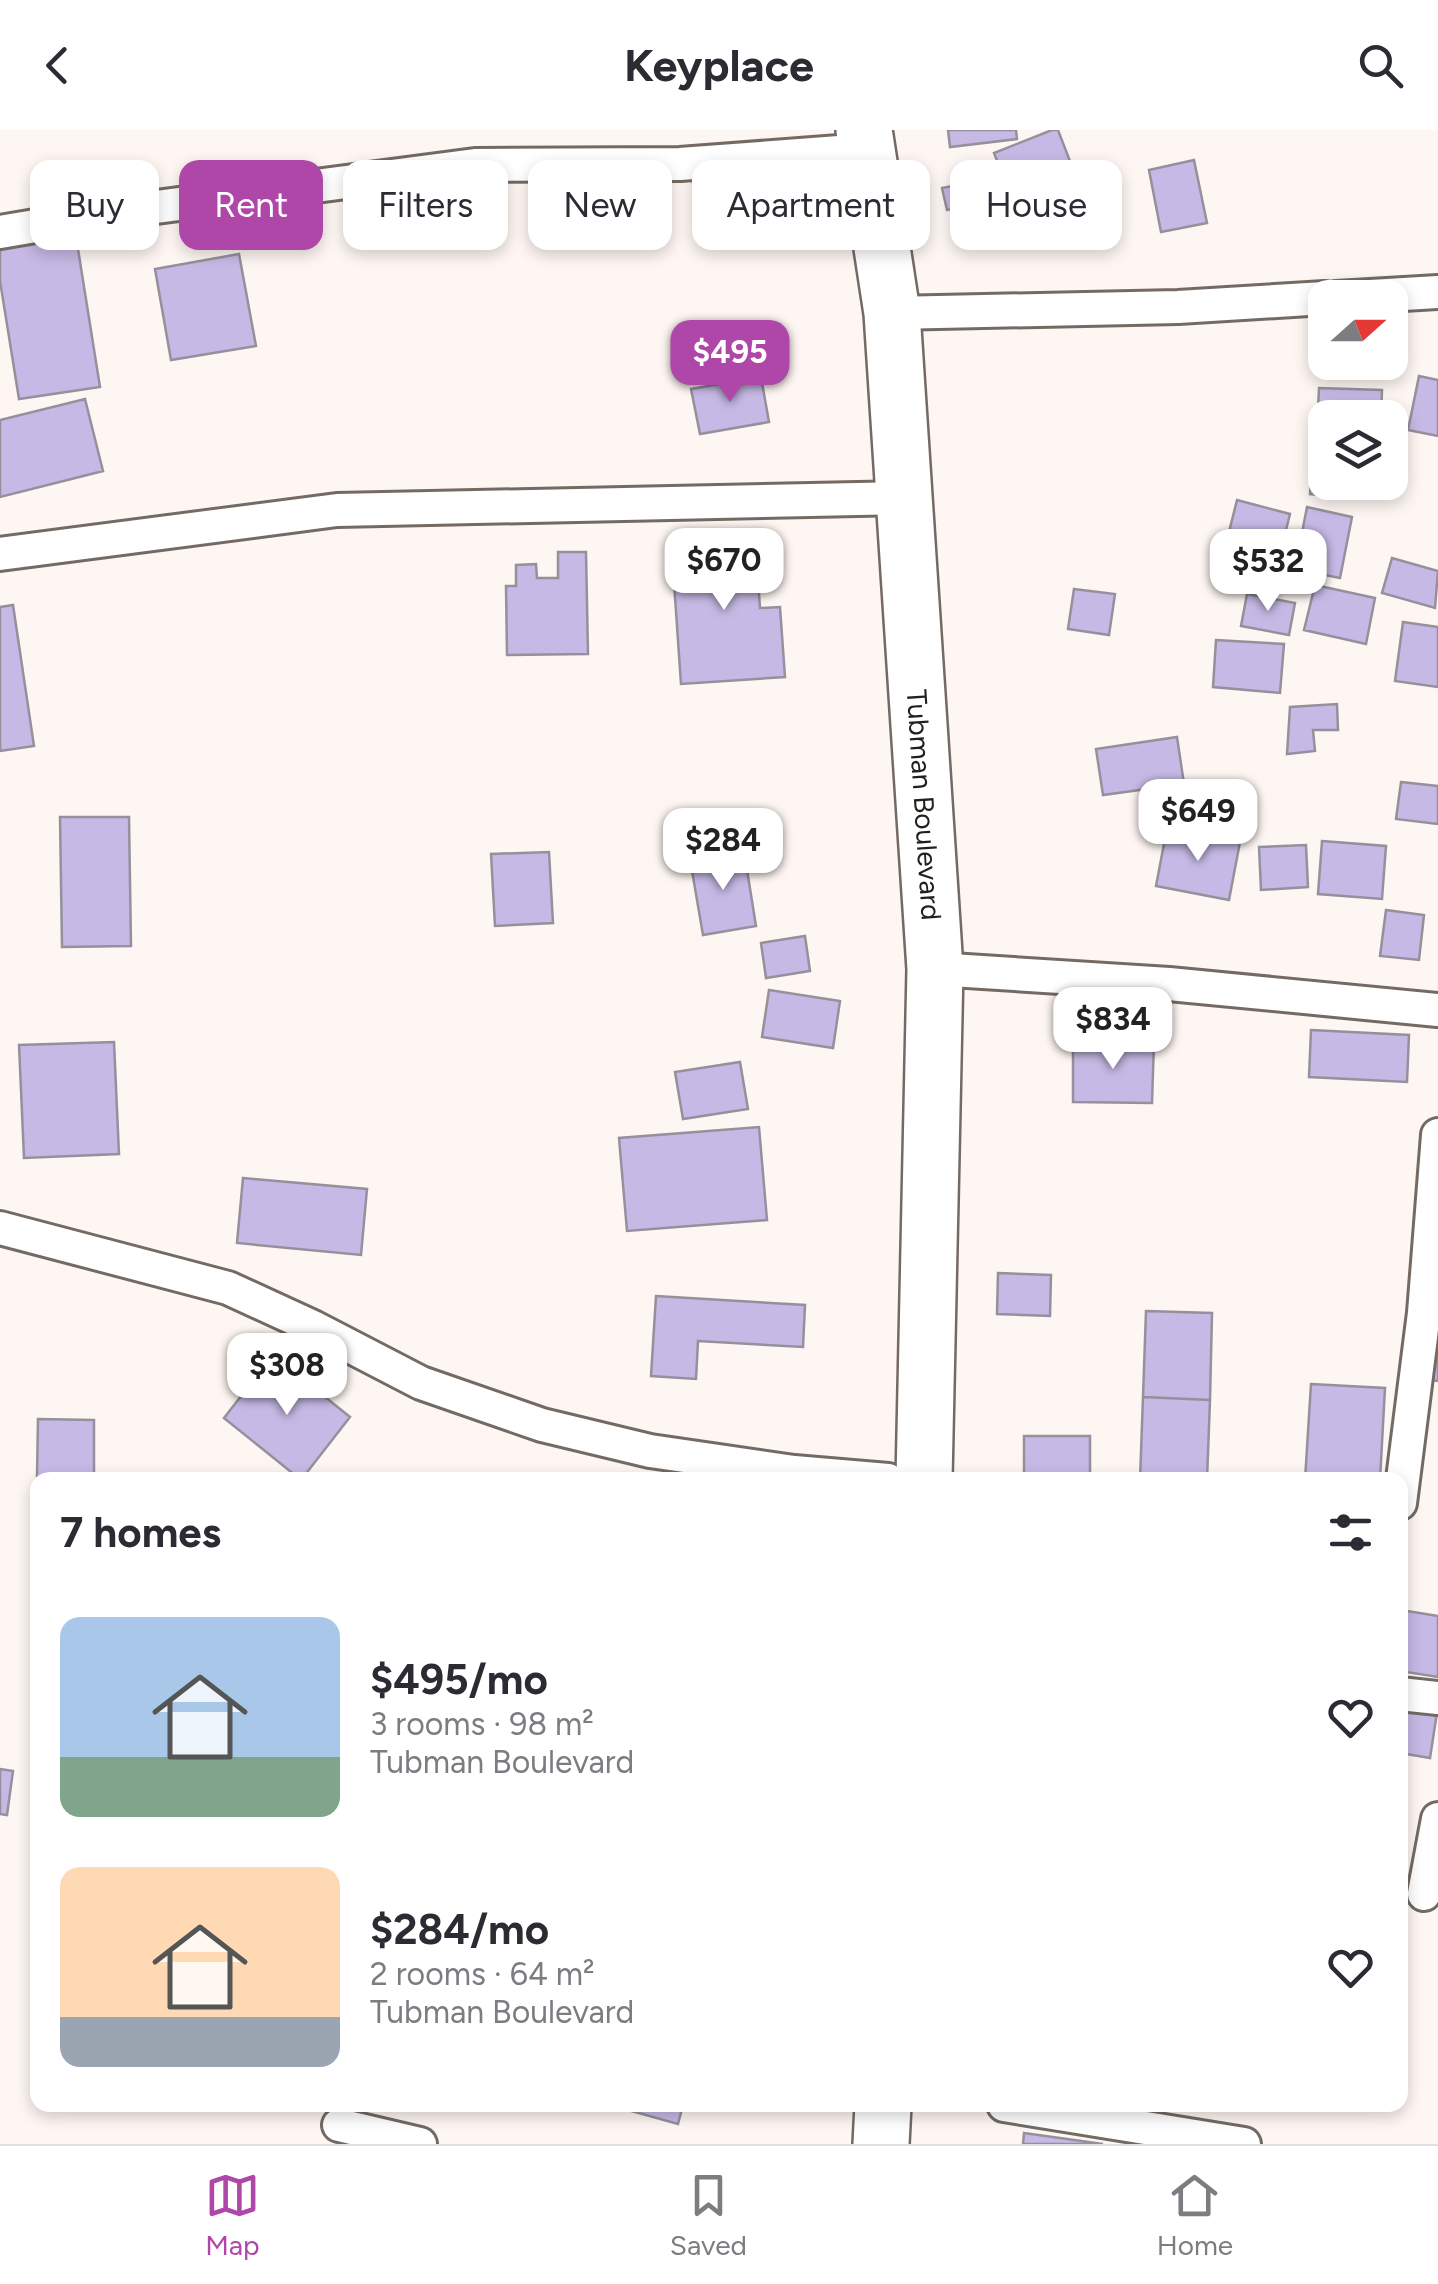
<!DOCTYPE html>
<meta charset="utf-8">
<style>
:root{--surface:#fff;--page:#f7f7f7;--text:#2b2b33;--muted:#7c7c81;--line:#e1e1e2;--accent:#af47a9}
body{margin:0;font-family:Figtree,sans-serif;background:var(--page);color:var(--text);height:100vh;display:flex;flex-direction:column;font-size:38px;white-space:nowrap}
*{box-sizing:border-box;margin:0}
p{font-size:32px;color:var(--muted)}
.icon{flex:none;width:55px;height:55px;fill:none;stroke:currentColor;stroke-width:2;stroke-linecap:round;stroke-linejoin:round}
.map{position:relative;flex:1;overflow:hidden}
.sheet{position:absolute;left:30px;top:1342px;width:1378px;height:640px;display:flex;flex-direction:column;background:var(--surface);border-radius:20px;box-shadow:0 5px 15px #0003}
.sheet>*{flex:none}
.guide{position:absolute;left:30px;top:30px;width:1380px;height:90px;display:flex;gap:20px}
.needle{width:65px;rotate:69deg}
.tools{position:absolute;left:1308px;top:150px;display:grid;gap:20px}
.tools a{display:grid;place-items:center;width:100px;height:100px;border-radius:20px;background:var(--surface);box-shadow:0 5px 15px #0003;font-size:50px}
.price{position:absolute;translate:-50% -85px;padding:0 22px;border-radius:20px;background:#fff;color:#222;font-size:32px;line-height:65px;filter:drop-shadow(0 2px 5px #0008)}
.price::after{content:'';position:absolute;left:50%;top:60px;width:30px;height:22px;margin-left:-15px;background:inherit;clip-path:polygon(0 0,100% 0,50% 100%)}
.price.active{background:var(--accent);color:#fff}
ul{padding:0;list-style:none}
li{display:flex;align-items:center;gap:30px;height:250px;padding:0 30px}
li span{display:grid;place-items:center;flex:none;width:280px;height:200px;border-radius:20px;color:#555}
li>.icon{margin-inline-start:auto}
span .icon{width:120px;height:120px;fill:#fffc;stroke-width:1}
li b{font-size:42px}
h2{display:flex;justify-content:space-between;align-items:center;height:120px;padding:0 30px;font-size:42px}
.tag{padding:0 35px;border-radius:20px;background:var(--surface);box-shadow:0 5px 15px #0003;font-size:35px;line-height:90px}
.tag.active{background:var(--accent);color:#fff}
header{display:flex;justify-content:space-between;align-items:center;height:130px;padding:0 30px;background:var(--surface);font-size:45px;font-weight:700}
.tab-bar{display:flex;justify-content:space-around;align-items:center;height:140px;border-top:2px solid var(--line);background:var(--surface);font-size:28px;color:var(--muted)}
.tab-bar a{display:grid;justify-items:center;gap:5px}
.tab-bar .active{color:var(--accent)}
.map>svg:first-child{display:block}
.building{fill:#c6b9e5;stroke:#94919c;stroke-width:2.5}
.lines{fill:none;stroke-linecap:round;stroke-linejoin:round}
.street-casing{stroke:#746a64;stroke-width:38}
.highway-casing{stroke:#746a64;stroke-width:60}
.street{stroke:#fff;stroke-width:32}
.highway{stroke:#fff;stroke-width:55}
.labels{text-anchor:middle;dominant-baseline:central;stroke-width:8;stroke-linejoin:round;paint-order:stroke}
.street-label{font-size:28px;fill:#231f1c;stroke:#fef6f2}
</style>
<header><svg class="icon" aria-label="back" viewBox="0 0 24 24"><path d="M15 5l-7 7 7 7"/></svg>Keyplace<svg class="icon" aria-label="search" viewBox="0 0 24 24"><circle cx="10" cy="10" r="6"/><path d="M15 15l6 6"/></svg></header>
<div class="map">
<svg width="1438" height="2014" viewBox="0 0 1438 2014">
<rect width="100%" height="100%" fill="#fef6f2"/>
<!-- building -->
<path class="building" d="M948 0H1016L1017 9 950 17Z
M1052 0H1058L1073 39 1010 64 994 23Z
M1194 30 1207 93 1161 102 1149 40Z
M732 48 735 74 697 78 693 53Z
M979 51 984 72 947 80 942 58Z
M1075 75 1082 113 1060 117 1053 79Z
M74 94 100 257 19 269 0 151V106Z
M239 124 256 216 171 230 155 139Z
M1419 246 1438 250V306L1408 300Z
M761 247 769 292 700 304 691 259Z
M1319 258 1382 260 1381 288H1325V300H1317Z
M85 269 103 341 0 367V290Z
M1313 319 1325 320V352H1370L1368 369 1310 364Z
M1237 370 1290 384 1273 452 1220 438Z
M1307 377 1352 387 1340 448 1295 439Z
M755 405 760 478 780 477 785 547 681 554 671 409Z
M558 422H586L588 524 507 525 506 456H516V435L536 434 537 448H558Z
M1392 428 1438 441 1435 478 1382 463Z
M1315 455 1375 468 1366 514 1304 500Z
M1074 459 1115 464 1109 505 1068 499Z
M1247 464 1295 473 1289 505 1241 496Z
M13 475 34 616 0 621V477Z
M1403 492 1438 497V557L1395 551Z
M1216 510 1284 514 1280 563 1213 557Z
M1337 574 1338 600H1313L1315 621 1287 624 1290 577Z
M1177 607 1184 654 1103 665 1096 619Z
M1401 652 1438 656V694L1396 689Z
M60 687H129L131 816 62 817Z
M1167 698 1240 712 1229 770 1156 756Z
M1322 711 1386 716 1382 769 1318 764Z
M1306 715 1308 757 1261 760 1259 717Z
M744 721 756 796 703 805 690 729Z
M549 722 553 793 495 796 491 724Z
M1386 780 1424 785 1419 830 1380 826Z
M805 806 810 841 766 848 761 813Z
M769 860 840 871 833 918 762 907Z
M1311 900 1409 905 1407 952 1309 947Z
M1073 911 1154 912 1152 973 1073 972Z
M114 912 119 1024 24 1028 19 915Z
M740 932 748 979 683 989 675 942Z
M759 997 767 1090 627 1101 619 1008Z
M243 1048 367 1059 361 1125 237 1113Z
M998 1143 1051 1145 1050 1186 997 1184Z
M656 1166 805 1175 803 1217 698 1211 696 1249 651 1246Z
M1146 1181 1212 1183 1210 1270 1143 1267Z
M1435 1204H1438V1251L1431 1250Z
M273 1225 350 1287 301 1350 224 1288Z
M1311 1254 1385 1258 1380 1350H1305Z
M1143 1267 1210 1270 1207 1350H1140Z
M38 1289 94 1290V1348L37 1346Z
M1024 1306H1090V1350H1024Z
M1407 1481 1438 1486V1547L1400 1541Z
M1400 1571 1438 1576 1430 1628 1400 1623Z
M0 1639 13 1641 7 1685 0 1684Z
M610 1975H683L678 1994Z
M1024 2003 1103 2014H1023Z"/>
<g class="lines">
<!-- street casing -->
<g class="street-casing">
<path id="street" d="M0 102 118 82 475 35 680 34 866 20
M1336 168 1438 162
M892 183 1178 177 1325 168
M0 424 337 380 906 368
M935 839 1169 854 1438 880
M0 1098 228 1158 313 1197 421 1253 542 1295 650 1321 794 1342 888 1350
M1400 1373 1424 1183 1438 1005
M1400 1564 1438 1568
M1424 1764 1438 1689
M1004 1975 1244 2014
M339 1995 420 2014"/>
</g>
<!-- highway casing -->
<g class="highway-casing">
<g id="highway">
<path id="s1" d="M864 0 892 183 935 839 924 1350"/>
<path d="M881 2014 883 1975"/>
</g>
</g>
<!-- street -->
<use href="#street" class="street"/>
<!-- highway -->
<use href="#highway" class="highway"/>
</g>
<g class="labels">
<!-- street labels -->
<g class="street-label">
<text stroke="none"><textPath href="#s1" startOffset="678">Tubman Boulevard</textPath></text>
</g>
</g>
</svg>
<div class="tools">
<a><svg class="needle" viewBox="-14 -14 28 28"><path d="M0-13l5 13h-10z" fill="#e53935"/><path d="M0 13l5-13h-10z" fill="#7c7c81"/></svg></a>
<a><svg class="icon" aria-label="layers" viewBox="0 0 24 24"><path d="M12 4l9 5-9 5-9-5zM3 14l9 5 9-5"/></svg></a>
</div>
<b class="price active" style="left:730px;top:275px">$495</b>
<b class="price" style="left:724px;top:483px">$670</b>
<b class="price" style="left:1268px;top:484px">$532</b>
<b class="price" style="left:1198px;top:734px">$649</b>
<b class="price" style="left:723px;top:763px">$284</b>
<b class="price" style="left:1113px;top:942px">$834</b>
<b class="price" style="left:287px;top:1288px">$308</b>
<div class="guide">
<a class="tag">Buy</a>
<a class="tag active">Rent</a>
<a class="tag">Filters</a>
<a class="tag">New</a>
<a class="tag">Apartment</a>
<a class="tag">House</a>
</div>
<section class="sheet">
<h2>7 homes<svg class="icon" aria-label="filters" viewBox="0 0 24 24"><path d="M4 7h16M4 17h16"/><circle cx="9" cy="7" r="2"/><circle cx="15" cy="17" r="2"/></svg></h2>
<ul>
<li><span style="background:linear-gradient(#a9c7e8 70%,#7fa58c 0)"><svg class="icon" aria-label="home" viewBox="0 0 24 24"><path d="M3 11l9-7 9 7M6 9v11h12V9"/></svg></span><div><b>$495/mo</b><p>3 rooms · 98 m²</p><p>Tubman Boulevard</p></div><svg class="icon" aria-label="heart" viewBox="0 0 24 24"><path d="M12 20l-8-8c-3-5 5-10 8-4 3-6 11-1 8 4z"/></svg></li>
<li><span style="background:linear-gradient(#ffd9b3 75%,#9aa5b1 0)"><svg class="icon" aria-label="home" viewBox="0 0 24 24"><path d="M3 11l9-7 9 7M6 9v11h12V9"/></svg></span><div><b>$284/mo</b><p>2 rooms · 64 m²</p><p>Tubman Boulevard</p></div><svg class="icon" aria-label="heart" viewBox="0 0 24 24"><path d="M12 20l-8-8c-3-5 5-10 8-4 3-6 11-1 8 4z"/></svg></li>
</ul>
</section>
</div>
<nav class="tab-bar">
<a class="active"><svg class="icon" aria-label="map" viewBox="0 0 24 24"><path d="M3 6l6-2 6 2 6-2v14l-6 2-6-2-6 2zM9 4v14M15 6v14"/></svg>Map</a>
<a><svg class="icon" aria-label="saved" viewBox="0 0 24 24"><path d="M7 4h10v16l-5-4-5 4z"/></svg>Saved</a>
<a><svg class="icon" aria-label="home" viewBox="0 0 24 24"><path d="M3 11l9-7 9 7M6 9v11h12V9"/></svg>Home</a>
</nav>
